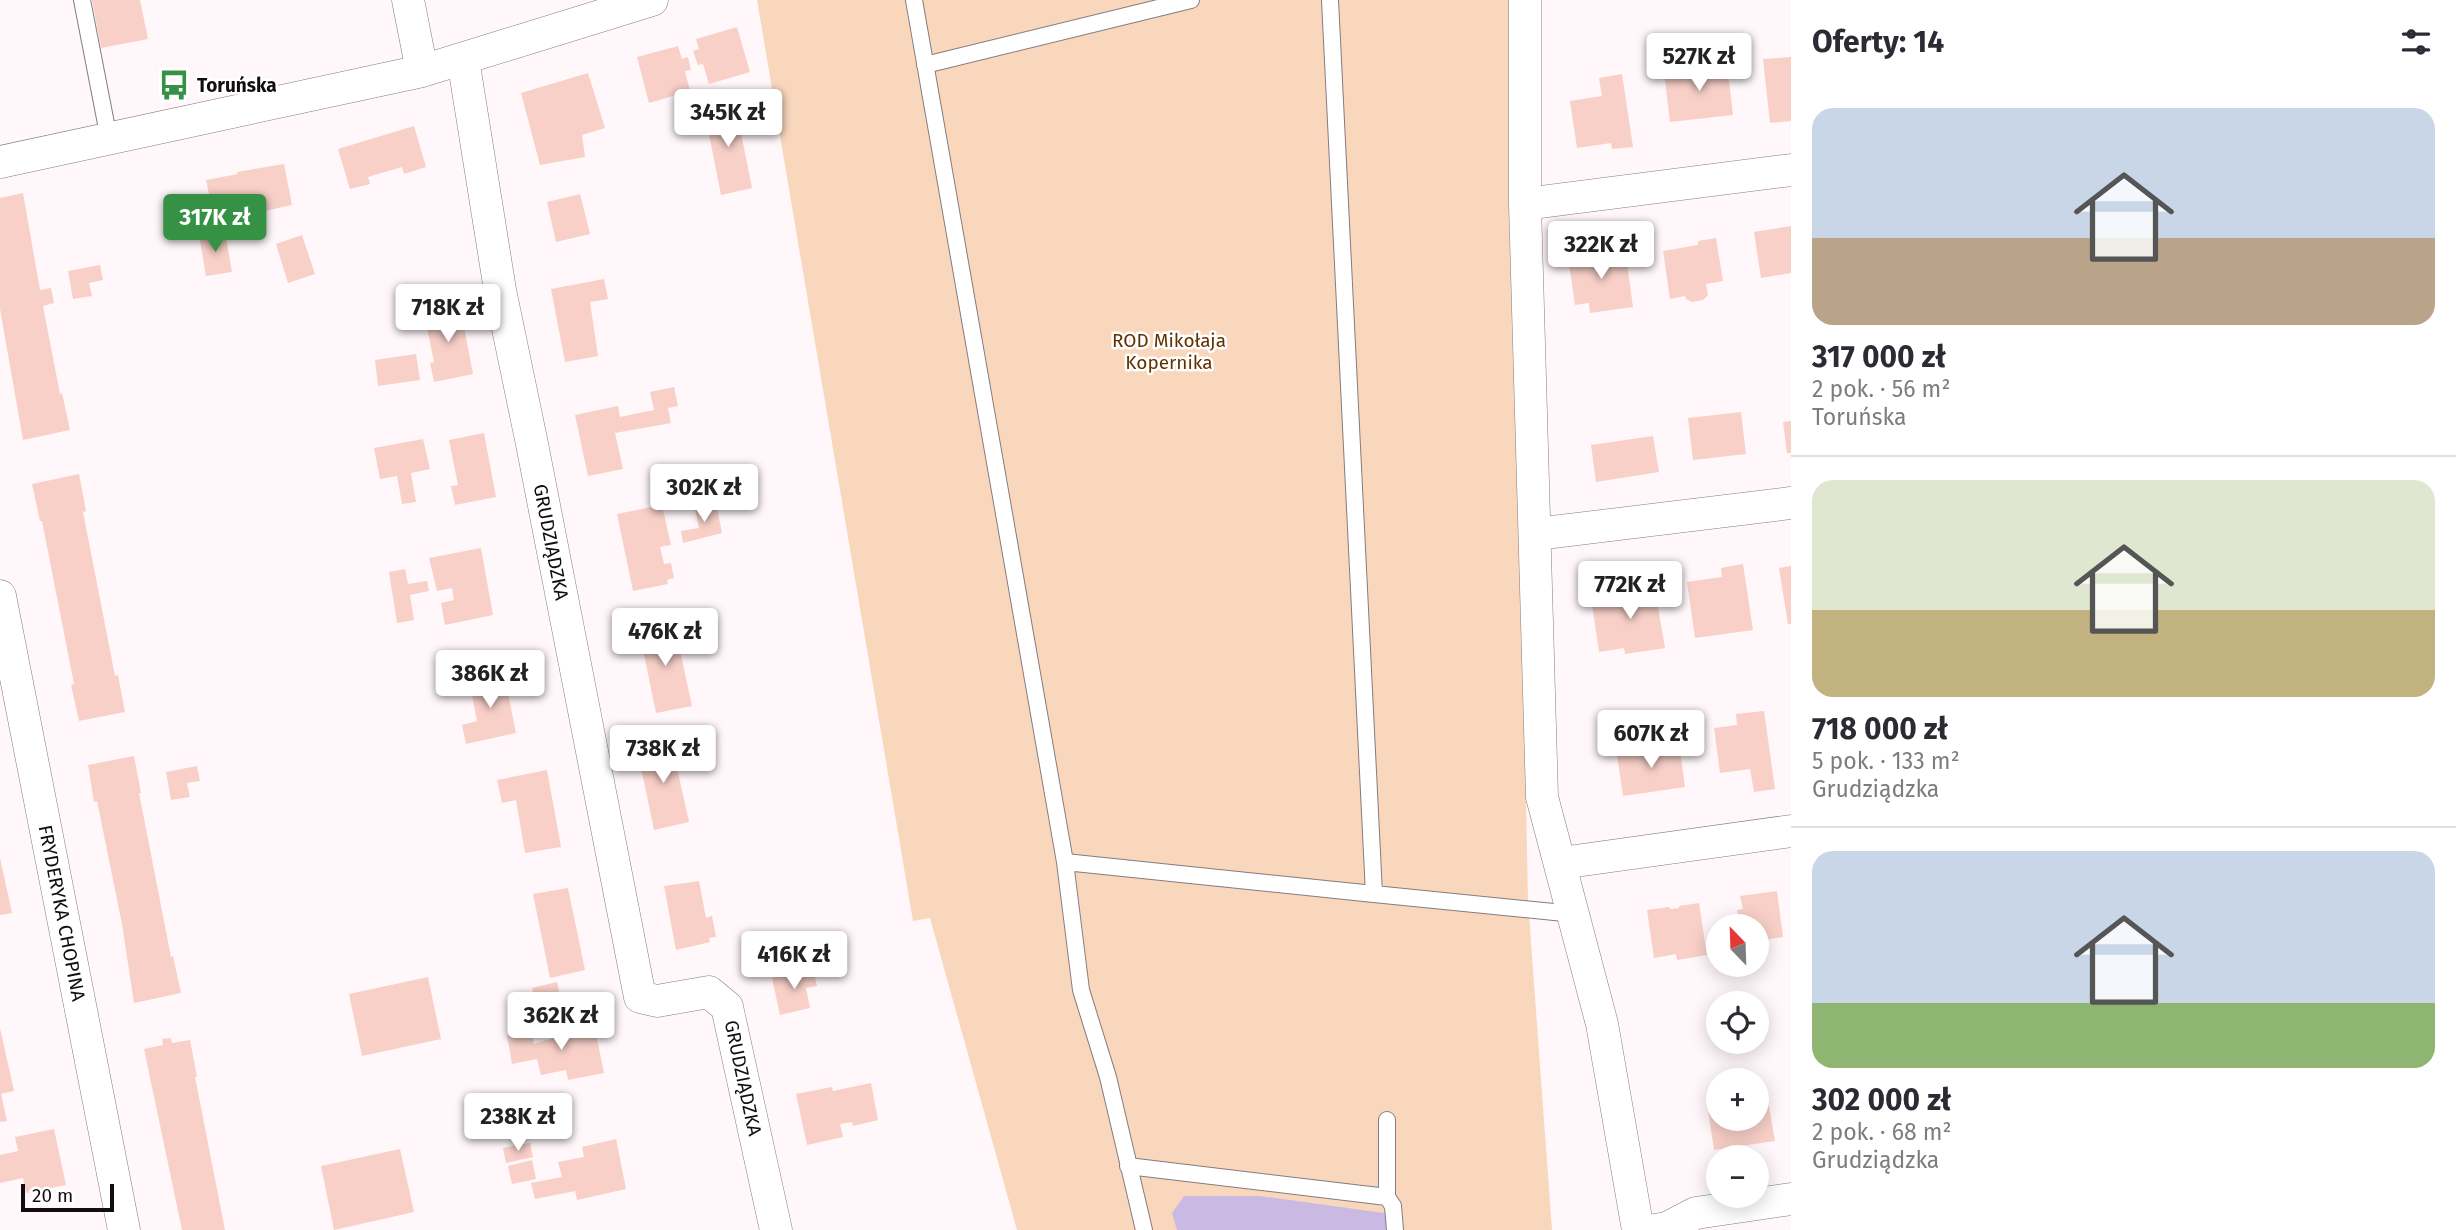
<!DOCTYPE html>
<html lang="pl">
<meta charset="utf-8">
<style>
:root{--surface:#fff;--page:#f2f2f3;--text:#2b2b33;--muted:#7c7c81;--line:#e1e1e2;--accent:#359245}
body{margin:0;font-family:"Fira Sans",sans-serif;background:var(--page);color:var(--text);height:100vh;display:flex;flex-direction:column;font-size:26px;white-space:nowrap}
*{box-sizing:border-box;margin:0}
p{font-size:23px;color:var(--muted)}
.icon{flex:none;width:38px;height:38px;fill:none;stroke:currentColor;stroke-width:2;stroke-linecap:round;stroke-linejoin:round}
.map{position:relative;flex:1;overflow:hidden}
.side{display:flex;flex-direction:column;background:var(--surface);width:665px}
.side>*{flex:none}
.needle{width:46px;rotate:337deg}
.tools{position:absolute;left:1706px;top:914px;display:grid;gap:14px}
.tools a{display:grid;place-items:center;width:63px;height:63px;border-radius:50%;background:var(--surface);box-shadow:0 4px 18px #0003;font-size:35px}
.scale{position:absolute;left:21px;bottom:18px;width:93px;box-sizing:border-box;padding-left:7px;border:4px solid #120e0f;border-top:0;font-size:19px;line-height:24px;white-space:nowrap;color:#120e0f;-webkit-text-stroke:5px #fff;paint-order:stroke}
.price{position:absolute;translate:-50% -60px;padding:0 16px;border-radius:7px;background:#fff;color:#222;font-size:23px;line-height:46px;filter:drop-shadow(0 2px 4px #0008)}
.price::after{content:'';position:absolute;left:50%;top:42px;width:21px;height:16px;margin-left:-10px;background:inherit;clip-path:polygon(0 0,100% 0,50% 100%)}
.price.current{background:var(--accent);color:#fff}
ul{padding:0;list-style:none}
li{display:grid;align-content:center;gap:14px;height:371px;padding:0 21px}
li+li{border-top:2px solid var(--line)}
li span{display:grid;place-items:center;height:217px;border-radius:21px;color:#555}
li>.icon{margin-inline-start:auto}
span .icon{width:126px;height:126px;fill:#fffc;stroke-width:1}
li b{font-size:30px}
h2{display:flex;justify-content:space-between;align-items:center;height:84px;padding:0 21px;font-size:30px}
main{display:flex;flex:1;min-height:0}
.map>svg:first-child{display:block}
.green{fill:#f9d7bd}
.water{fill:#cabae3}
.building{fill:#f8d0c8}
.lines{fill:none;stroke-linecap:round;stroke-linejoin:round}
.service-casing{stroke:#867b7d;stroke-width:18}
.minor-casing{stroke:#867b7d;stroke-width:33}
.service{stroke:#fff;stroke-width:16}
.minor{stroke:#fff;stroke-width:32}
.labels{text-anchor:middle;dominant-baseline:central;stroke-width:5;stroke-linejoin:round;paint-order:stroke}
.poi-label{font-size:19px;font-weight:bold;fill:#120e0f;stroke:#fff;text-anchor:start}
.park-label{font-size:19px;fill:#613200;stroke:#fff}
.street-label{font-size:19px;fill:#120e0f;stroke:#fff}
</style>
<main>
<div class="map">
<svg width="1791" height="1230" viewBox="0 0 1791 1230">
<rect width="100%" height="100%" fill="#fff7f9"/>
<!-- green -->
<path class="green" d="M757 0H1510L1528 901 1552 1230H1017L930 918 913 921Z"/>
<!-- water -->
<path class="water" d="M1184 1196H1260L1384 1213 1394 1224 1395 1230H1177L1172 1213Z"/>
<!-- building -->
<path class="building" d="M92 0H140L148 39 101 48Z
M737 27 750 72 709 84 703 64 698 65 693 51 699 49 696 39Z
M678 46 682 59 688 57 691 70 685 71 690 91 649 103 637 57Z
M1791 57V121L1770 123 1763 59Z
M1727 64 1733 115 1670 122 1664 71Z
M588 73 605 128 582 135 585 157 540 165 521 93Z
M1622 74 1633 147 1612 149 1611 143 1577 148 1570 101 1602 96 1599 78Z
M735 103 752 188 721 195 704 109Z
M414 126 426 167 404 174 402 167 368 177 370 184 350 189 338 149Z
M284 164 292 205 215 222 206 180 238 174 237 172Z
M23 193 40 290 51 288 54 303 43 306 60 394 62 393 70 430 23 440 0 309V198Z
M580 194 590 234 556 242 547 202Z
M1791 226V273L1761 278 1754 232Z
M225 231 232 272 206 276 199 235Z
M302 235 315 274 288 283 276 244Z
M1716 238 1723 281 1706 284 1708 295 1703 300 1692 302 1686 299 1685 296 1670 299 1663 251 1698 245V241Z
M1625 249 1633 307 1590 313 1589 303 1575 305 1568 257Z
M100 265 103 280 89 283 92 296 73 299 68 271Z
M604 279 608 299 590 302 598 356 565 362 551 289Z
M460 306 473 374 434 382 430 363 434 362 424 313Z
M416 354 420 380 378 386 375 360Z
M674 387 678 406 668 408 671 423 615 433 623 469 588 476 575 415 618 406 620 417 654 410 650 392Z
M1741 412 1746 454 1693 460 1688 418Z
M1791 421V453H1787L1783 422Z
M484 433 496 497 455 505 451 486 458 485 449 440Z
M1653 436 1659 472 1596 482 1591 445Z
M423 439 430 469 411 473 416 502 402 504 397 476 380 479 374 448Z
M79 474 86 511 83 512 115 676 118 675 125 712 79 721 71 685 74 684 42 521H40L32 484Z
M716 503 722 533 683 543 681 531 699 528 695 508Z
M662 505 671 545 660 547 664 564 671 563 674 578 667 580 668 584 633 591 617 514Z
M481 548 493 615 445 625 441 603 454 600 452 588 437 591 429 558Z
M1743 564 1753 630 1695 638 1687 582 1722 577 1721 568Z
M1791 566V624H1788L1779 568Z
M405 569 408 584 427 581 429 591 410 595 414 620 397 623 389 572Z
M1653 578 1665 648 1625 654 1624 648 1599 652 1592 605 1628 600 1626 582Z
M674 623 692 706 656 713 639 630Z
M504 673 516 733 466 744 462 725 477 721 469 679Z
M1764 711 1775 789 1754 792 1750 769 1720 773 1714 728 1737 725 1736 714Z
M671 741 689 822 654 830 637 748Z
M1679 743 1685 787 1623 796 1617 755 1660 749V746Z
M134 756 141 793H139L171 957 173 956 181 993 134 1003 122 924 97 801 94 802 88 765Z
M197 766 200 781 187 783 190 797 171 800 166 772Z
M547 770 561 847 525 853 516 800 502 803 497 780Z
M0 858 12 913 0 915Z
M699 881 706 918 712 916 716 937 709 938 710 942 676 950 664 886Z
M568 888 585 970 550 978 533 894Z
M1777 891 1783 937 1757 941V926H1739L1737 910 1743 909 1740 896Z
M1699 903 1707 955 1677 960 1676 954 1654 958 1647 910 1669 907 1671 909 1679 908V906Z
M813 969 817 986 806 988 810 1008 780 1015 772 978Z
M428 977 441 1039 362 1056 349 994Z
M557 982 564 1016 538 1021 532 988Z
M594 1024 604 1073 568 1080 566 1070 541 1075 537 1059 512 1064 507 1035 531 1030 534 1044 560 1036 559 1030Z
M0 1028 14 1091 1 1094 7 1121 0 1122Z
M171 1038 172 1043 190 1040 197 1077H195L225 1230H182L144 1049 163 1045 162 1039Z
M871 1083 878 1120 853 1126 852 1122 840 1124 843 1137 807 1145 796 1094 832 1087 833 1091Z
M1767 1095 1775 1141 1714 1150 1707 1104 1718 1102V1118H1757V1096Z
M54 1129 66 1185 26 1193 23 1178 0 1183V1155L18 1151 15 1137Z
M616 1139 626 1189 577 1200 575 1191 535 1199 531 1183 562 1177 558 1162 584 1157 582 1147Z
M530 1143 533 1157 506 1163 503 1148Z
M400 1149 414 1212 334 1230 321 1166Z
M532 1160 536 1179 512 1184 508 1166Z"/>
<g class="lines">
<!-- service casing -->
<g class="service-casing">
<path id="service" d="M82 0 109 139
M914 0 1065 862 1081 990 1108 1077 1144 1230
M925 65 1191 0
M1065 862 1374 894 1330 0
M1374 894 1574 914
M1387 1120V1197L1393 1206 1395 1230
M1128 1166 1387 1197"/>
</g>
<!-- minor casing -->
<g class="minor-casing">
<path id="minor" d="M408 0 422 71
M1525 0V204L1542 797 1602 1024 1638 1230
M463 59 500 290 532 444 640 997 657 1001 709 992 727 1007 776 1230
M0 162 422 71 652 0
M1525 204 1791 170
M1536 534 1791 503
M0 596 124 1230
M1561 863 1791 831
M1655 1230 1667 1228 1696 1213 1791 1199"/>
</g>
<!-- service -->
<use href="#service" class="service"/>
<!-- minor -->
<use href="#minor" class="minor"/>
</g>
<!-- icons -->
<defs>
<g id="bus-bare" transform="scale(2.415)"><path d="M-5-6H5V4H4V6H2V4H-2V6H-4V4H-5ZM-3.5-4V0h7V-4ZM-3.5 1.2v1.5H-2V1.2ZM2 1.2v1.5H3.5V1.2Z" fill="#359245" stroke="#fff" stroke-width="2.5" paint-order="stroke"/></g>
</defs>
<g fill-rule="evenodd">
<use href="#bus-bare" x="174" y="85"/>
</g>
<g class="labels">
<!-- poi labels -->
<g class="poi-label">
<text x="197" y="85">Toruńska</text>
</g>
<!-- park labels -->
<g class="park-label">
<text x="1169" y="340">ROD Mikołaja<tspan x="1169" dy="22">Kopernika</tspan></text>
</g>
<!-- street labels -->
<g class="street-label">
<text transform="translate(551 542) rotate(79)">GRUDZIĄDZKA</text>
<text transform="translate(62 913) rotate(79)">FRYDERYKA CHOPINA</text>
<text transform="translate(743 1078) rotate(78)">GRUDZIĄDZKA</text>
</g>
</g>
</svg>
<div class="tools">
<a><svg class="needle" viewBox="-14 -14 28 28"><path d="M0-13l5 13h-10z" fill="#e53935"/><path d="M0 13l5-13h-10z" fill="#7c7c81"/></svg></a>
<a><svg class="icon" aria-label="locate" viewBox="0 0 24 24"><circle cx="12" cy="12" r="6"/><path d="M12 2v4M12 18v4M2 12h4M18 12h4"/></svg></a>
<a>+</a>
<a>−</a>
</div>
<div class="scale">20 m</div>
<b class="price" style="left:1699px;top:93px">527K zł</b>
<b class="price" style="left:728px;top:149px">345K zł</b>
<b class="price current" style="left:215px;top:254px">317K zł</b>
<b class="price" style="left:1601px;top:281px">322K zł</b>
<b class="price" style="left:448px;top:344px">718K zł</b>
<b class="price" style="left:704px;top:524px">302K zł</b>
<b class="price" style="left:1630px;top:621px">772K zł</b>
<b class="price" style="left:665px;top:668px">476K zł</b>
<b class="price" style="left:490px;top:710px">386K zł</b>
<b class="price" style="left:1651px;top:770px">607K zł</b>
<b class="price" style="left:663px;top:785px">738K zł</b>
<b class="price" style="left:794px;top:991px">416K zł</b>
<b class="price" style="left:561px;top:1052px">362K zł</b>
<b class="price" style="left:518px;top:1153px">238K zł</b>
</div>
<section class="side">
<h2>Oferty: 14<svg class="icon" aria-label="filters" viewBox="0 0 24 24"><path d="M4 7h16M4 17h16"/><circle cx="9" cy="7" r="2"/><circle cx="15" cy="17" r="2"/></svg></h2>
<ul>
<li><span style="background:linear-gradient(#c9d6e8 60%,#b9a48a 0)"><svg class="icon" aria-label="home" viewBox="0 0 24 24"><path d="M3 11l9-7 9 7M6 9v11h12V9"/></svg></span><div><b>317 000 zł</b><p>2 pok. · 56 m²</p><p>Toruńska</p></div></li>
<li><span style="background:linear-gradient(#dfe7d0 60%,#c2b280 0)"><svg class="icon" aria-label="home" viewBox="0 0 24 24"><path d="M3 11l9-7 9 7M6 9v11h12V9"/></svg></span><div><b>718 000 zł</b><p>5 pok. · 133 m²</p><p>Grudziądzka</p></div></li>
<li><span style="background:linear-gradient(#c9d6e8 70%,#8fb573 0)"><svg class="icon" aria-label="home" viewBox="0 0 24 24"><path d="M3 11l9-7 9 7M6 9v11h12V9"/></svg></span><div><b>302 000 zł</b><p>2 pok. · 68 m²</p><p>Grudziądzka</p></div></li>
</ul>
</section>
</main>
